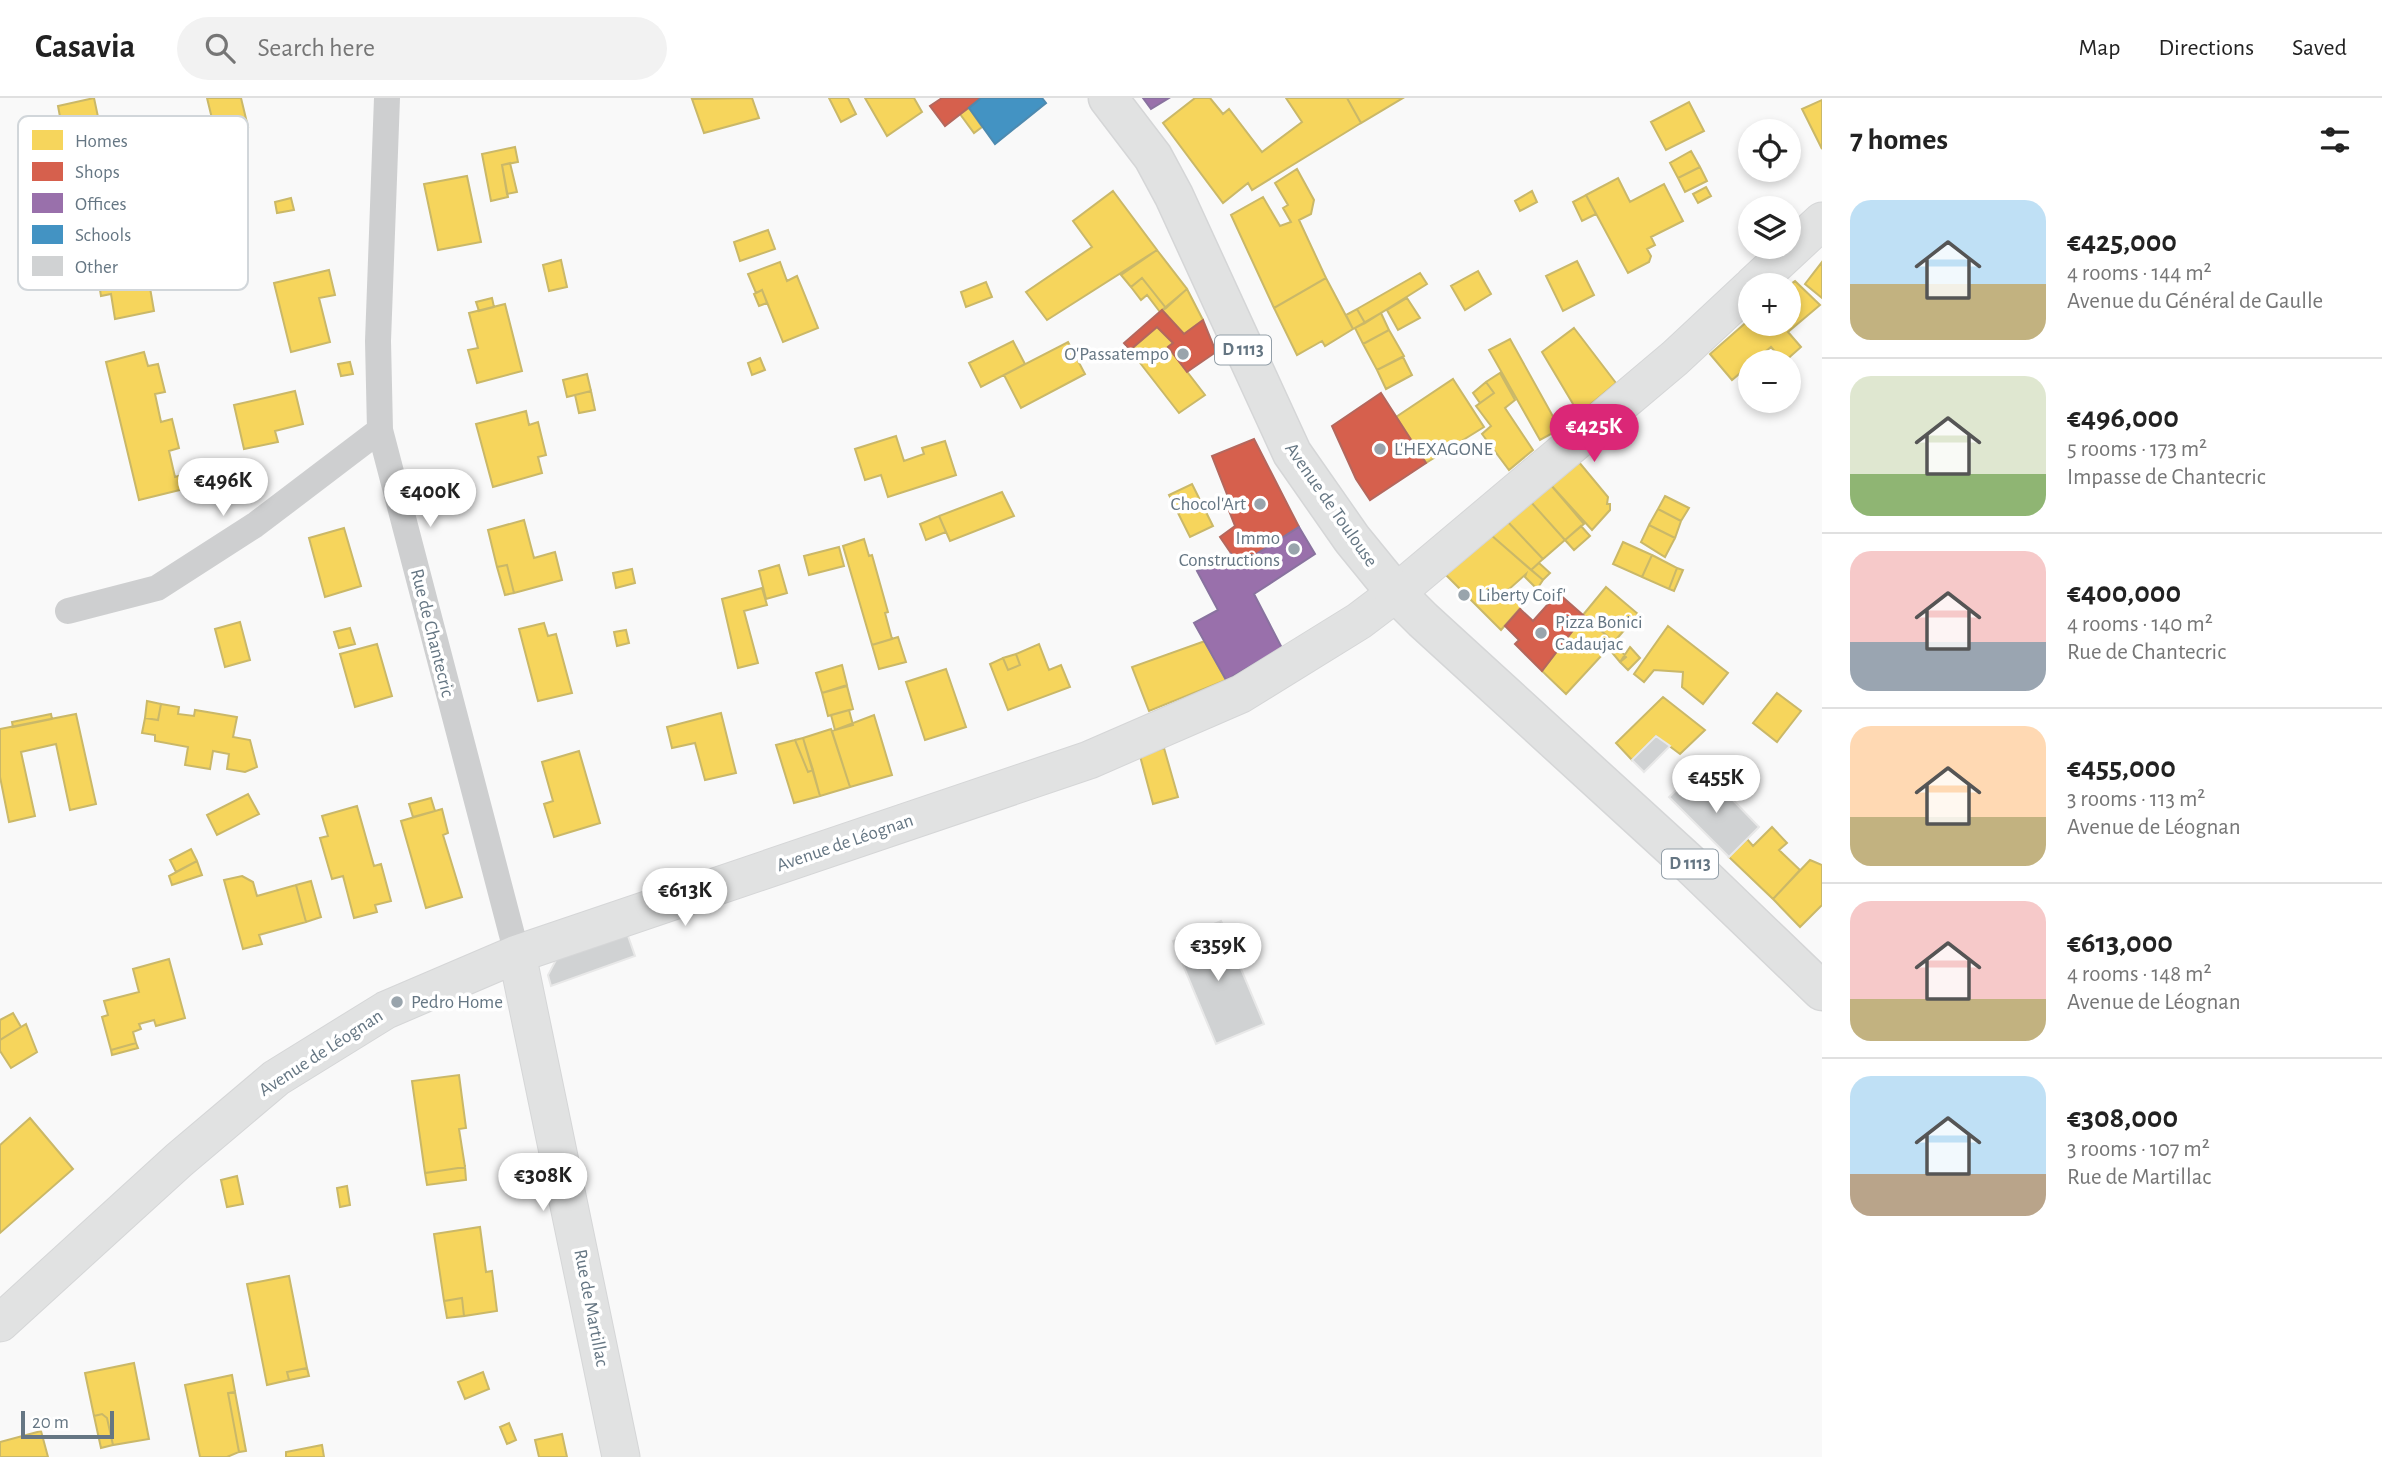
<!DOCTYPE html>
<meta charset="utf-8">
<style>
:root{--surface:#fff;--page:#f2f2f2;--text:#222;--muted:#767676;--line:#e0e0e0;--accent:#db2777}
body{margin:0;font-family:"Alegreya Sans",sans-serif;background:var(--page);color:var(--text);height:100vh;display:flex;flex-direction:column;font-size:26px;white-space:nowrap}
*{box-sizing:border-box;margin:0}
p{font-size:23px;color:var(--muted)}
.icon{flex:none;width:38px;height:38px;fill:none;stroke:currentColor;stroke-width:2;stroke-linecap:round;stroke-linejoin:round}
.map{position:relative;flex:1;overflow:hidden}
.side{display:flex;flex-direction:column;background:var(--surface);width:560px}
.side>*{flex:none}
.controls{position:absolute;left:1738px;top:21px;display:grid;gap:14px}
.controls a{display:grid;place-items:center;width:63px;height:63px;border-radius:50%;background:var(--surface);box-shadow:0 4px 10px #0003;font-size:35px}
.scale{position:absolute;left:21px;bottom:18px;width:93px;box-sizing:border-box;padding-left:7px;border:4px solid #657683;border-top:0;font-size:19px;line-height:24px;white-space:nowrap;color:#657683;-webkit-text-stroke:5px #fff;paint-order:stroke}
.price{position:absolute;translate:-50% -60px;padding:0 16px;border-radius:24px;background:#fff;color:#222;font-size:23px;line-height:46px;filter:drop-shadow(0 2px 4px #0008)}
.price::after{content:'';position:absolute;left:50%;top:42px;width:21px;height:16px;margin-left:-10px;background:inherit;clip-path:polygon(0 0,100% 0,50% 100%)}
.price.current{background:var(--accent);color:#fff}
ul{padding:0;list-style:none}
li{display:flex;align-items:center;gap:21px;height:175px;padding:0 28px}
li+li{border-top:2px solid var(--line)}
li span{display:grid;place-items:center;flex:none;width:196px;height:140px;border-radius:21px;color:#555}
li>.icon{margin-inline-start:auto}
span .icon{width:84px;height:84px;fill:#fffc;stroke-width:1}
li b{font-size:30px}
h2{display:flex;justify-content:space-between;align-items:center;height:84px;padding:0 28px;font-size:30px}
header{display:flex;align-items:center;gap:42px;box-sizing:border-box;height:98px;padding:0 35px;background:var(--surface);border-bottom:2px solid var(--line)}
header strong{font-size:33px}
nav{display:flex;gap:38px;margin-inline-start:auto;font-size:24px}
.search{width:490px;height:63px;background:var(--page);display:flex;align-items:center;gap:18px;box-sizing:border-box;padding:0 24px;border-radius:38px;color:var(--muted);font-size:26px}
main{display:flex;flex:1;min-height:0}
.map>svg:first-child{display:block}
.homes{fill:#f6d55c;stroke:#cab868;stroke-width:2}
.shops{fill:#d6604d;stroke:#b4675d;stroke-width:2}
.offices{fill:#9970ab;stroke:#89729f;stroke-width:2}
.schools{fill:#4393c3;stroke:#4d8ab0;stroke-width:2}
.building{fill:#d0d2d3;stroke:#e8e8e8;stroke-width:2}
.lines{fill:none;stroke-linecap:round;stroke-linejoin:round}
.secondary-casing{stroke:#d5d6d7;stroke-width:39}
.primary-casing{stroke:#d5d6d7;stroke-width:41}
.street{stroke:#cecfd0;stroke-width:26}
.secondary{stroke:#e1e2e2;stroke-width:37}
.primary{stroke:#e1e2e2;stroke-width:38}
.poi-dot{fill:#99a4ac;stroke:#fff;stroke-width:2.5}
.labels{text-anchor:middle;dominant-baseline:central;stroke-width:7;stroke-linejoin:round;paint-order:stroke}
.shield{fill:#fff;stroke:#939fa8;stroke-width:2}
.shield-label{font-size:18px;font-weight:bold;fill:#657683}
.poi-label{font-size:19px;fill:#657683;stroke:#fff;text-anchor:start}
.street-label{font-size:19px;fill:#657683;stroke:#fff}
.key{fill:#fff;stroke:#d1d6da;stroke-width:2}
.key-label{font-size:19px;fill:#657683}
</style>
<header>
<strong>Casavia</strong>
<div class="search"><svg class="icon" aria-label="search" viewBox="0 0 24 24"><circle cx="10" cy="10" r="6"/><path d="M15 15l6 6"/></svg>Search here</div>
<nav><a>Map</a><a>Directions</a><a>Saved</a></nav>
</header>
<main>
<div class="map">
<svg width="1822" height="1359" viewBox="0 0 1822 1359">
<rect width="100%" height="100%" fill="#f9f9f9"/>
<!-- homes -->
<path class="homes" d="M94 0 101 33 110 31 113 46 123 44 126 59 67 73 61 45 57 46 52 26 61 24 58 8Z
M207 0H241L248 29 243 30 246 39 223 45 221 36 216 37Z
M752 0 759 20 704 35 692 1Z
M829 0H848L856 16 841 24Z
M865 0H914L922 14 887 38Z
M1195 0H1210L1223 16 1229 11 1262 54 1302 24 1286 0H1347L1361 25 1252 92 1248 85 1223 105 1163 25Z
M1347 0H1403L1361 25Z
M1822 2V51L1802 11Z
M1689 4 1704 33 1666 52 1651 24Z
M969 10 982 29 974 35 960 16Z
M515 49 518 64 502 67 508 99 491 103 482 56Z
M1691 53 1700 69 1678 80 1670 65Z
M510 65 517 94 507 96 502 67Z
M1700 69 1707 83 1685 94 1678 80Z
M1297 71 1314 102 1311 116 1299 122 1326 180 1274 210 1231 117 1263 99 1280 128 1291 124 1283 110 1288 107 1275 85Z
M467 78 481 144 438 152 424 86Z
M1618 80 1630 104 1664 86 1683 123 1651 139 1655 147 1647 151 1651 158 1649 164 1628 175 1586 97Z
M1706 89 1711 98 1698 105 1693 96Z
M1113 93 1157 152 1047 222 1026 194 1092 149 1073 123Z
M1532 93 1537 104 1520 113 1515 103Z
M1586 97 1596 116 1582 123 1573 104Z
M291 100 294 112 277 115 275 104Z
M768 132 775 151 740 163 734 144Z
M109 152 113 175 141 170 140 163 172 155 176 179 149 184 154 213 115 221 111 196 101 198 94 155Z
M1157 152 1187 191 1166 210 1142 180 1131 189 1121 177Z
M561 162 567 189 549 193 543 167Z
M1577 163 1594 197 1563 213 1546 178Z
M780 164 787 183 797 178 818 230 783 244 762 192 756 195 748 176Z
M1822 164V200L1805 186Z
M329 172 335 197 319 200 330 244 291 254 274 185Z
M1478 173 1491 196 1465 212 1451 188Z
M1420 175 1427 186 1365 225 1357 211Z
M1142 180 1166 210 1160 214 1147 197 1141 202 1131 189Z
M1326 180 1353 231 1325 248 1322 243 1297 257 1274 210Z
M1795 183 1820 207 1788 234 1801 249 1784 264 1771 249 1732 282 1710 256 1750 221V226H1788V188Z
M986 184 992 199 966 209 961 194Z
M1187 191 1203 222 1184 236 1162 212Z
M762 192 767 205 759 208 754 196Z
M492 200 494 209 479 213 476 204Z
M1407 200 1420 220 1398 232 1387 212Z
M505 206 522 273 477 285 468 252 478 250 469 215Z
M1357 211 1365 225 1353 231 1346 217Z
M1381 215 1389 232 1363 246 1355 230Z
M1157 229 1173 245 1168 249 1205 297 1179 315 1130 252Z
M1574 230 1616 285 1579 316 1542 254Z
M1389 232 1404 258 1377 272 1363 246Z
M1510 241 1560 331 1540 342 1489 252Z
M1013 243 1025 266 981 289 969 265Z
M1068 244 1085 276 1021 310 1004 277Z
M144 254 148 268 158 266 165 294 155 296 161 324 172 321 179 350 169 353 175 379 185 376 188 390 139 402 106 264Z
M1403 259 1412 277 1386 291 1377 272Z
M760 260 765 272 752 277 748 265Z
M350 264 353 276 341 278 338 266Z
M1500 275 1515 302 1505 310 1533 352 1509 372 1482 336 1491 328 1476 308 1494 295 1486 284Z
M587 276 591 293 567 299 563 282Z
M1453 281 1484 329 1426 365 1396 319Z
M1486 284 1494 295 1480 305 1473 295Z
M295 293 303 326 275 333 278 344 244 351 234 307Z
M591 293 595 312 579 315 575 297Z
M526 313 529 327 538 324 546 357 538 359 542 375 493 389 476 326Z
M896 338 904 363 924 356 922 350 945 343 956 377 888 399 881 377 865 382 855 351Z
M1578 363 1608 399 1607 406H1610V412L1592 432 1550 386Z
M1192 386 1213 428 1190 439 1169 397Z
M1550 386 1584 426 1565 442 1530 403Z
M1002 394 1014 418 950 443 939 418Z
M1665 398 1689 410 1681 423 1658 411Z
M1530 403 1565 442 1543 461 1507 423Z
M1658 411 1681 423 1675 440 1649 427Z
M939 418 946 434 926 442 920 426Z
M524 422 534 460 555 454 562 482 514 495 507 467 497 469 488 432Z
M1507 423 1543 461 1531 472 1491 437Z
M1649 427 1675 440 1665 459 1641 444Z
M1581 428 1590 438 1574 452 1565 442Z
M344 430 361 488 325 499 309 440Z
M1491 437 1543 482 1537 491 1525 479 1526 476 1508 492 1522 508 1501 532 1444 475Z
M864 441 869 458 872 457 888 514 885 515 892 541 872 547 843 448Z
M1623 444 1652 457 1642 479 1613 466Z
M839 449 844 468 809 477 804 458Z
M1652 457 1677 470 1669 491 1642 479Z
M1539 465 1550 475 1543 482 1531 472Z
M507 467 514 495 505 497 497 469Z
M779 467 787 495 766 501 759 473Z
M1677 470 1683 472 1674 493 1669 491Z
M632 471 635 485 616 490 613 475Z
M1606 489 1638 516 1614 544 1583 517Z
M762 490 767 507 744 513 758 565 738 570 722 501Z
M1584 518 1614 544 1566 596 1542 573Z
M240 524 250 562 225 569 215 531Z
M544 525 548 538 556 536 572 595 538 603 519 531Z
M1668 528 1728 575 1703 606 1682 589 1683 574 1654 572 1644 584 1634 576Z
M350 530 355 546 339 550 334 534Z
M626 532 629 545 617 548 614 534Z
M898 539 906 564 879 571 872 547Z
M1205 543 1226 582 1149 613 1132 569Z
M1614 544 1626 559 1620 564 1609 551Z
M377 546 392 598 355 609 340 556Z
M1039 546 1049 572 1061 567 1070 589 1008 612 990 566 1003 560 1008 572 1020 567 1016 556Z
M1630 549 1640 560 1628 572 1620 564Z
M1016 556 1020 567 1008 572 1003 560Z
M842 567 847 587 822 595 816 575Z
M946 571 966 629 925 642 906 584Z
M847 588 853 611 828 618 822 595Z
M1777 595 1801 613 1777 644 1753 625Z
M1663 599 1705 632 1680 656 1656 638 1632 662 1616 645Z
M147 603 161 606 158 622 145 620Z
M161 606 179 609 178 616 194 618 195 612 237 619 233 639 250 642 257 669 245 674 227 671 229 656 213 653 210 671 185 667 188 649 155 643V637L142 635 145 620 158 622Z
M849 612 853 627 835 632 831 617Z
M721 615 736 675 705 682 695 645 672 650 667 629Z
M51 616 52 621 13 629 12 624Z
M76 616 96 706 70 712 56 646 21 654 35 718 9 724 0 679V631Z
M874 617 892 677 850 689 832 633Z
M831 631 850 689 820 698 803 640Z
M803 640 813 672 808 674 795 642Z
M795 642 808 674 813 672 820 698 794 705 776 647Z
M1164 650 1178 699 1153 706 1140 658Z
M579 653 600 725 554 739 544 706 553 703 542 664Z
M248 696 259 716 217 737 207 717Z
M431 700 435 713 413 719 409 706Z
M357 708 374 768 381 766 391 803 375 807 377 814 354 820 343 778 332 781 320 740 328 738 322 718Z
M442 711 448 735 443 737 462 799 426 810 401 723Z
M1772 729 1787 745 1779 752 1800 772 1773 801 1729 759 1747 741 1753 748Z
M191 751 197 763 176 774 170 762Z
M1810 762 1822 767V807L1800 829 1773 801Z
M197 763 202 777 172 787 169 778Z
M242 778 253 784 257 798 296 787 306 824 259 837 262 846 243 851 224 782Z
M311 783 321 819 306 824 296 787Z
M169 861 185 920 156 928 154 922 139 926 141 931 133 934 136 945 111 952 102 919 108 917 104 903 139 894 133 871Z
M13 915 21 929 0 942V922Z
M26 926 37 954 11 970 0 953V942Z
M136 945 138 950 112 957 111 952Z
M459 977 466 1030 459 1031 465 1069 425 1075 412 983Z
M30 1020 73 1071 0 1135V1047Z
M465 1069 466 1082 427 1087 425 1075Z
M237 1078 243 1106 227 1109 221 1082Z
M347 1088 350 1107 340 1109 337 1090Z
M480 1129 486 1174 492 1173 497 1213 464 1218 462 1200 444 1203 434 1136Z
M289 1178 307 1270 287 1274 289 1282 267 1287 247 1186Z
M462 1200 464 1218 447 1220 444 1203Z
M134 1265 149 1341 113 1347 107 1320 102 1316 94 1318 85 1275Z
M307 1270 309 1278 289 1282 287 1274Z
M483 1274 489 1291 465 1301 458 1284Z
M232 1277 235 1294 228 1295 239 1354 227 1359H200L185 1287Z
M235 1294 246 1353 239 1354 228 1295Z
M102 1316 107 1320 113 1347 101 1350 94 1318Z
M509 1325 516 1342 507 1346 500 1329Z
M41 1333 48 1359H0V1344Z
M562 1336 567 1359H539L535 1342Z
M322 1347 324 1359H286V1354Z"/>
<!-- shops -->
<path class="shops" d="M942 0H981L945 28 930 8Z
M1162 212 1184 236 1203 222 1216 254 1187 274 1168 249 1173 245 1157 229 1130 252 1124 245Z
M1381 295 1426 365 1370 402 1356 381 1332 328Z
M1254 341 1299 429 1239 467 1220 439 1235 428 1226 405 1230 404 1212 358Z
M1558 495 1584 518 1542 573 1515 546 1519 542 1505 528 1520 511 1533 523Z"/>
<!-- offices -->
<path class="offices" d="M1143 0H1169L1151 11Z
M1299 429 1315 456 1254 496 1282 550 1226 582 1194 525 1218 512 1197 473 1231 456 1239 467Z"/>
<!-- schools -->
<path class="schools" d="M981 0H1042L1046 5 995 46 969 10Z"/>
<!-- building -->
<path class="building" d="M1656 638 1670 648 1644 674 1632 662Z
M1689 680 1706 696 1720 682 1733 695 1729 698 1759 729 1729 759 1669 699Z
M1221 823 1264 926 1216 946 1173 843Z
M627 835 635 858 551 888 548 877 557 860Z"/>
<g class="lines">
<!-- secondary casing -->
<g class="secondary-casing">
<path id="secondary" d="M1753 187 1822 123
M517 856 621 1359
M0 1225 179 1062 276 980 386 912 517 856 1089 662 1241 596 1359 523 1396 495 1675 260 1750 190"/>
</g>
<!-- primary casing -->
<g class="primary-casing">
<path id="primary" d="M1108 0 1153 59 1174 98 1292 355 1352 441 1396 495 1423 522 1689 765 1822 893"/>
</g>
<!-- street -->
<path class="street" d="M387 0 378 243 380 332 517 856
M68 513 157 490 255 427 380 332"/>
<!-- secondary -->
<use href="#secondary" class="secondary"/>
<!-- primary -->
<use href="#primary" class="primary"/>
</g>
<!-- markers -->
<g class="poi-dot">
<circle cx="1183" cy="256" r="7"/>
<circle cx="1380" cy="351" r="7"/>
<circle cx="1260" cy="406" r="7"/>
<circle cx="1294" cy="451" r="7"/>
<circle cx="1464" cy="497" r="7"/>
<circle cx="1541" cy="535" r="7"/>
<circle cx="397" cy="904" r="7"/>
</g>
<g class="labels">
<!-- shield labels -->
<g class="shield">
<rect x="1215" y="237.5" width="56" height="29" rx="5"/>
<rect x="1662" y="751.5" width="56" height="29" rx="5"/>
</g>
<g class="shield-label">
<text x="1243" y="252">D 1113</text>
<text x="1690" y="766">D 1113</text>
</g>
<!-- poi labels -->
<g class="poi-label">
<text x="1169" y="256" text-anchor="end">O'Passatempo</text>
<text x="1394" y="351">L'HEXAGONE</text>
<text x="1246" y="406" text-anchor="end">Chocol'Art</text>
<text x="1280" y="440" text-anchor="end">Immo<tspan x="1280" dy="22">Constructions</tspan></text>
<text x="1478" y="497">Liberty Coif'</text>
<text x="1555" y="524">Pizza Bonici<tspan x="1555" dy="22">Cadaujac</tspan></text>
<text x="411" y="904">Pedro Home</text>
</g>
<!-- street labels -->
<g class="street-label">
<text transform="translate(1331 407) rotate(55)">Avenue de Toulouse</text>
<text transform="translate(432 535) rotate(76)">Rue de Chantecric</text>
<text transform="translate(845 745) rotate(-19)">Avenue de Léognan</text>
<text transform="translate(321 955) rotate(-33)">Avenue de Léognan</text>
<text transform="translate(591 1210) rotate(79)">Rue de Martillac</text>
</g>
</g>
<!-- legend -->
<rect x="18" y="18" width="230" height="174" rx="10" class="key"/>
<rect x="32" y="32" width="31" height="20" fill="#f6d55c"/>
<rect x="32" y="64" width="31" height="19" fill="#d6604d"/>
<rect x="32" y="95" width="31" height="20" fill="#9970ab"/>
<rect x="32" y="127" width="31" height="19" fill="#4393c3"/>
<rect x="32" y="158" width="31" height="20" fill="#d0d2d3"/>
<g class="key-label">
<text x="75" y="49">Homes</text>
<text x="75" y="80">Shops</text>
<text x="75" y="112">Offices</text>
<text x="75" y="143">Schools</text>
<text x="75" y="175">Other</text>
</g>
</svg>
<div class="controls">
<a><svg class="icon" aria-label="locate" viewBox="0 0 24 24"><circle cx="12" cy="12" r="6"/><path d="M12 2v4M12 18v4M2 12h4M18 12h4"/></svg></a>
<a><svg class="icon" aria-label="layers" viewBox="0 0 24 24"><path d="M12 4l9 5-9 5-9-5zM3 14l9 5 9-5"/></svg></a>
<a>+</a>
<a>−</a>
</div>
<div class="scale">20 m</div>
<b class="price current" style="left:1594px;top:366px">€425K</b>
<b class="price" style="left:223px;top:420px">€496K</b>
<b class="price" style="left:430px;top:431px">€400K</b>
<b class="price" style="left:1716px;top:717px">€455K</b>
<b class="price" style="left:685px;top:830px">€613K</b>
<b class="price" style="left:1218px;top:885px">€359K</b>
<b class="price" style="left:543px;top:1115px">€308K</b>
</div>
<section class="side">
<h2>7 homes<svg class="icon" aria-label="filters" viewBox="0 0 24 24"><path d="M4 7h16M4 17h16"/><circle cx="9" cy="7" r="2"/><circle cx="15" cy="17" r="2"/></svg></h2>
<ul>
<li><span style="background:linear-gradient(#bfe0f5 60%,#c2b280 0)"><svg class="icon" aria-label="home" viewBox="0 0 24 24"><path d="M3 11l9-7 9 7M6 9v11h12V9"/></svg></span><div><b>€425,000</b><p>4 rooms · 144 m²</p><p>Avenue du Général de Gaulle</p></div></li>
<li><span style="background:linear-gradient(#dfe7d0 70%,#8fb573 0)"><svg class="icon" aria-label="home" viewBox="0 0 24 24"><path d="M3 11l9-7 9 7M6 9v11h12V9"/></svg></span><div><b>€496,000</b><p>5 rooms · 173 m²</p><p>Impasse de Chantecric</p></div></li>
<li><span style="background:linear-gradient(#f6c9c9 65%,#9aa5b1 0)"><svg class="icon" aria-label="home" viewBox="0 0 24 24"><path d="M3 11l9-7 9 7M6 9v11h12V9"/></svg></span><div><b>€400,000</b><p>4 rooms · 140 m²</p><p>Rue de Chantecric</p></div></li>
<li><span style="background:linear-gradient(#ffd9b3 65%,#c2b280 0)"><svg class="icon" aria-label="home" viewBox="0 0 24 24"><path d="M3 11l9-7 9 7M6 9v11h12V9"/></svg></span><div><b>€455,000</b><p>3 rooms · 113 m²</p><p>Avenue de Léognan</p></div></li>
<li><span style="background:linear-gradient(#f6c9c9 70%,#c2b280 0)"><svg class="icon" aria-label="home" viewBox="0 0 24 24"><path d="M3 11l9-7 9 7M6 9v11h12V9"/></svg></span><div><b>€613,000</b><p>4 rooms · 148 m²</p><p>Avenue de Léognan</p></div></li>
<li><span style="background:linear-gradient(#bfe0f5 70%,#b9a48a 0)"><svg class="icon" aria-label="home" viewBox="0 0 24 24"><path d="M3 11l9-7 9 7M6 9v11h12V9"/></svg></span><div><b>€308,000</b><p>3 rooms · 107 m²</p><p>Rue de Martillac</p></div></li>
</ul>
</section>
</main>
